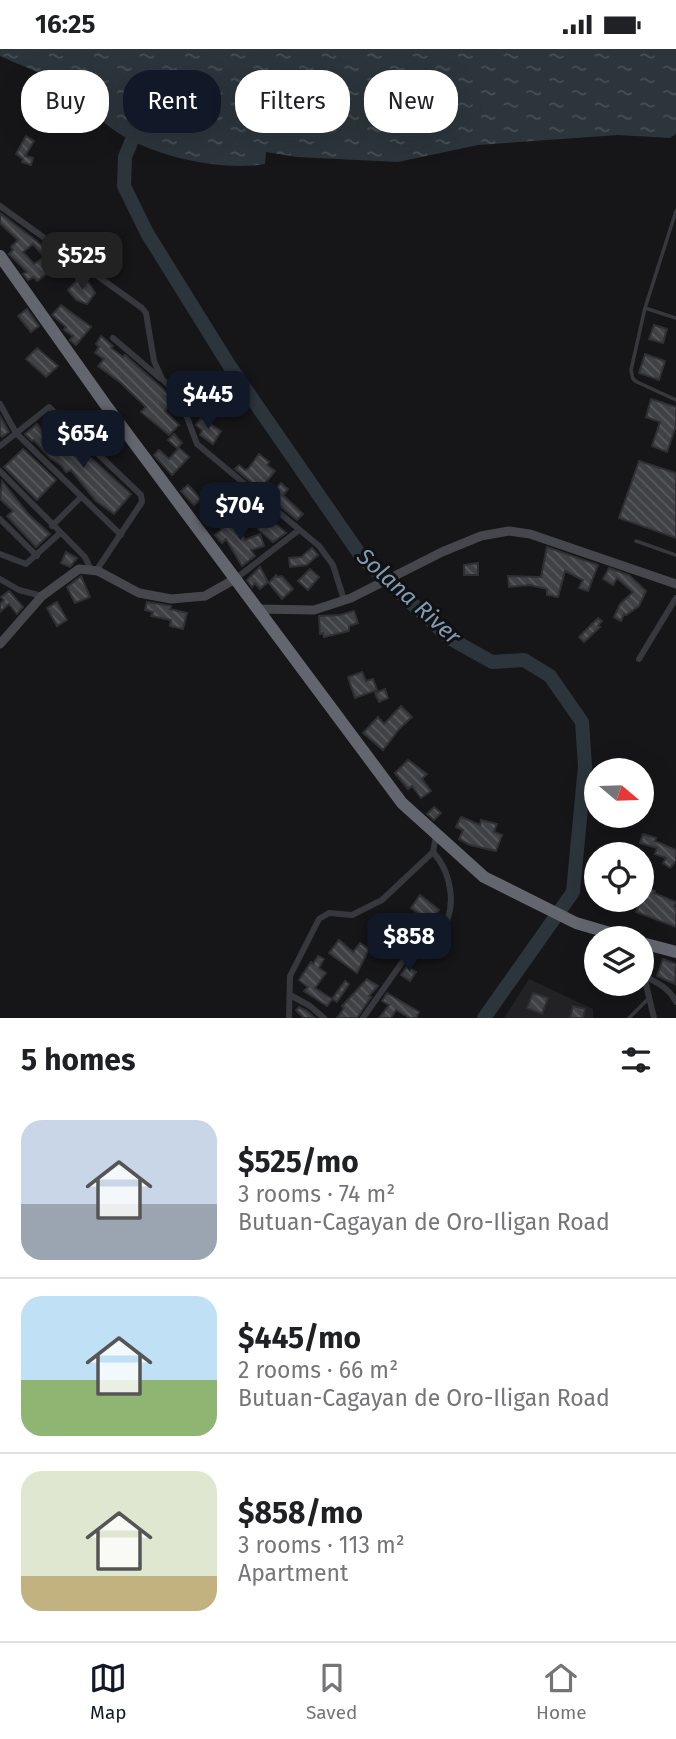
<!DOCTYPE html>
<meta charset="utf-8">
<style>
:root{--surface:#fff;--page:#f2f2f2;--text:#202124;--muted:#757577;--line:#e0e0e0;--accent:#111827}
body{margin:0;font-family:"Fira Sans",sans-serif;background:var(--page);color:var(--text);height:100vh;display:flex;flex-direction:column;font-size:26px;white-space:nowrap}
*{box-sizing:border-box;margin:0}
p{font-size:23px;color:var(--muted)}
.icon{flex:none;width:38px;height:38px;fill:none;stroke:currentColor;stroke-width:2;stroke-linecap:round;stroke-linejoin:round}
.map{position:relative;height:969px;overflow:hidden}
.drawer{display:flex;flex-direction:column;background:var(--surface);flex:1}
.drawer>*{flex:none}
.guide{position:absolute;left:21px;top:21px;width:635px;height:63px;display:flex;gap:14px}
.needle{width:46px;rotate:109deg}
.controls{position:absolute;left:584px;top:709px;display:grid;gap:14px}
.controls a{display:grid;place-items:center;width:70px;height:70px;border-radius:50%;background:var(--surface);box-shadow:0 7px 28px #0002;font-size:35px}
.price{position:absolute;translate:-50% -60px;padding:0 16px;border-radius:14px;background:var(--accent);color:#fff;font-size:23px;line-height:46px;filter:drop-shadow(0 2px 4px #0008)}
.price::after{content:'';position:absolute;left:50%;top:42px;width:21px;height:16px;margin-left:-10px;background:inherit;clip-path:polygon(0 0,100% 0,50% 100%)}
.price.selected{background:#222;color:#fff}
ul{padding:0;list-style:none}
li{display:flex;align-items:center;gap:21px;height:175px;padding:0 21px}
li+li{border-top:2px solid var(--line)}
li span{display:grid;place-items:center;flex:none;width:196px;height:140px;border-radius:21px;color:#555}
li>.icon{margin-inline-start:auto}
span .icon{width:84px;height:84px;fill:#fffc;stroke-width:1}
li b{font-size:30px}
h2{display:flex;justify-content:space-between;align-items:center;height:84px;padding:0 21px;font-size:30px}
.chip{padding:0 24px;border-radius:28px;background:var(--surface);box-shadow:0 7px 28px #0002;font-size:24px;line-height:63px}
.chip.selected{background:var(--accent);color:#fff}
.status{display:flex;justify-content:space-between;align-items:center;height:49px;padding:0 35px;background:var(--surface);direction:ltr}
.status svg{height:19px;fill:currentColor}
.tabs{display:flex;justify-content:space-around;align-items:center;height:98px;border-top:2px solid var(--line);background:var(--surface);font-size:19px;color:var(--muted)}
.tabs a{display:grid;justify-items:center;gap:4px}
.tabs .selected{color:var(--accent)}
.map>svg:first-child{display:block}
.built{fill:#222225}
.water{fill:url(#water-ripples)}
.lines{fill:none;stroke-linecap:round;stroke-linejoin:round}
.river{stroke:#2c353c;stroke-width:14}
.building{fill:url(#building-back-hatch);stroke:#303034;stroke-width:2;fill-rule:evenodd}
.lane{stroke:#37383d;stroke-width:3.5}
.street{stroke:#37383d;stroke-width:6}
.secondary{stroke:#45474d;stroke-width:9}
.highway{stroke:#63666e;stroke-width:12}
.labels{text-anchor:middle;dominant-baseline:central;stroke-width:6;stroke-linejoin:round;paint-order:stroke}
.water-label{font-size:23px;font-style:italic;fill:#7f9bb3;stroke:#111113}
</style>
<div class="status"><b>16:25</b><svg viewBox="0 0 49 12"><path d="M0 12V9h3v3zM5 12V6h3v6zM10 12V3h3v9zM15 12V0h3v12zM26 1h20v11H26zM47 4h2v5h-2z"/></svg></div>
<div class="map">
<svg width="676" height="969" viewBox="0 0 676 969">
<defs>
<pattern id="water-ripples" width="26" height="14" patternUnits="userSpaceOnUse" patternTransform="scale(1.75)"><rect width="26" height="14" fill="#2c353c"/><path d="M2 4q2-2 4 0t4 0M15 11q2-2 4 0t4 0" fill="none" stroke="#485056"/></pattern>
<pattern id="building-back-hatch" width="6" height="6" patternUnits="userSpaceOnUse" patternTransform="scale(1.75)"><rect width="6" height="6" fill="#404145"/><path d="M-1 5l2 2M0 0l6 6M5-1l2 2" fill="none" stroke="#595a5e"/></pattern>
</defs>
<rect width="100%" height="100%" fill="#161618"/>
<!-- built -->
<path class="built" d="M529 930 593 960V969H504Z"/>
<!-- water -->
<path class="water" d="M0 0H676V85L670 89 618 86 478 96 398 113 297 108 266 103 265 115C219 123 144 106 107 76 94 64 83 50 68 39 48 26 22 17 0 7Z"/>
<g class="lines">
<!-- river -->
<path class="river" d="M132 91 125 108 124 137 147 184 229 316 363 510 451 590 492 613 524 611 550 627 582 673 585 717 573 843 484 969"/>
</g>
<!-- building -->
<path class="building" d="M26 87 34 92 25 107 33 109 31 116 22 113 23 110 16 105Z
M0 164 52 204 48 207 54 219 37 232 34 228 28 231 23 225 27 223 9 205 13 201 11 198 18 191 0 174ZM33 195 44 208 34 215 23 203Z
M77 231 89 234 95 244 87 255 76 251 68 241Z
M61 256 91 278 76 296 70 291 73 287 64 281 66 278 52 266Z
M27 260 39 277 31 283 18 267Z
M654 276 667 280 663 294 649 290Z
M101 287 113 297 111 299 123 308 125 306 174 350 165 362 179 376 169 386 141 363 146 358 121 334 98 317 104 310 95 304 99 298 96 295Z
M37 299 58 317 46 328 26 310Z
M645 305 665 312 659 331 639 324Z
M651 350 676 358V377L667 403 652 397 660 373 646 368Z
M0 367 9 383 2 388 0 386Z
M201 369 221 382 213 395 200 386 202 381 196 376Z
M37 375 59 400 70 390 131 445 114 465 96 452 71 421 66 423 61 416 49 408 34 391 32 392 25 385Z
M174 385 182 394 177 399 168 391Z
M179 399 189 408 172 426 154 406 159 401 169 410Z
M23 400 56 431 37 451 4 418Z
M259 405 269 413 267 416 275 422 266 433 275 440 281 434 288 440 283 446 303 465 297 471 235 420 239 416 245 421 248 420Z
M639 412 676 424V489L619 469Z
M2 432 29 466 50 485 36 498 7 467 13 462 0 450Z
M188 436 201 450 194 456 181 442Z
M243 441 259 455 254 460 247 454 239 463 231 457Z
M234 469 241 477 239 479 245 491 260 485 264 497 251 501 255 507 242 517 226 490 222 494 215 486Z
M269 469 286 484 273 493 258 480Z
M547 498 598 516 588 542 579 539 583 531 565 522 558 548 547 546V540L530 536 509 538 508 527 541 528Z
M312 499 318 506 307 516 290 518 289 509 301 508Z
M66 503 77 509 70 518 61 514Z
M478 514V526H464V516Z
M260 518 268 533 260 540 255 534 252 538 247 531Z
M609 519 629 526 646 542 639 557 626 566 624 565 621 572 614 568 620 555 633 543 617 529 613 536 603 530Z
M310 520 319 528 308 541 298 532Z
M276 526 277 528 282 527 293 540 282 550 269 534Z
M81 527 90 548 75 554 67 538Z
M9 542 23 558 17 565 9 555 0 563V555L4 551 1 548Z
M57 553 67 571 57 577 47 559Z
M147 553 171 557 170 560 187 564 183 580 170 577 171 571 151 567 153 563 145 561Z
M354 562 358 574 349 577V582L324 588 323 584 320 585 319 567 340 566Z
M598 569 602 572 598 577 600 578 584 593 579 588Z
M362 623 366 632 373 630 377 641 355 649 348 628Z
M385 640 388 649 379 653 375 644Z
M401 657 412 668 400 679 383 701 363 684 378 668 384 675Z
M408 711 427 725 422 730 431 742 421 749 412 737 408 740 395 724Z
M434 758 441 764 434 771 427 765Z
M461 768 480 776 481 771 497 775 494 783 502 786 496 802 470 796 459 790 463 781 456 778Z
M643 785 656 789 655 792 676 801V812L670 819 663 814 666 809 655 805 657 799 640 794Z
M645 819 652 821 648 835 642 833Z
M647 839 655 842 654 844 676 853 674 858 676 859V878L636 863Z
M420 846 439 861 430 873 411 859Z
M403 879 425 888 424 890 416 895 400 888Z
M339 891 353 903 360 894 369 900 357 924 329 904Z
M318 907 324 910 319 919 326 924 315 939 332 950 327 957 304 942 308 938 299 931 311 913 313 915Z
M663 910 676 915 675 935 657 927Z
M407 917 416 923 410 932 401 926Z
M367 930 378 937 369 947 371 948 357 969H337L344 959 342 957Z
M345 932 349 935 337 953 332 950Z
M387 944 419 963 416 969H410L396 961 391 969H379L389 956 382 952Z
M533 944 548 949 542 965 527 959Z
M573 957 585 960 583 969H570Z
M299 958 307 962 315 969H304L296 961Z"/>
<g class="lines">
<!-- lane -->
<path class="lane" d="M676 162 645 259 631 321 633 330 637 333 676 351
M645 259 676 269
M636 492 676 506
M629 969 649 949"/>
<!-- street -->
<path class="street" d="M0 157 142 259 146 264 154 312 162 330 179 347 197 395 319 497 333 516 344 551
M113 289 160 329
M0 355 16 384 121 486
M0 397 49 358 141 446 142 453 96 522
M0 422 85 508 91 521
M0 470 37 507
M52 477 81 448
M0 505 26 515 59 485
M0 530 19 541 42 547
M235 530 299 481
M639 610 676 549
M651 896 644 927 654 969
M644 927C658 934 669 939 676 953
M290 946 310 957 324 969
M289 969 290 927 319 870 329 864 352 866 382 851 433 803 436 787
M363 969 403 912C413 901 428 897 438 885 459 863 452 824 433 803"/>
<!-- secondary -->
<path class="secondary" d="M257 560 314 561 351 549 442 503 481 487 509 482 530 485 676 535
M0 595 42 547 79 520 98 522 139 544 171 550 205 547 235 530"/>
<!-- highway -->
<path class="highway" d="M0 207 105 355 402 754 484 828 576 874 627 889
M642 894 676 903"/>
</g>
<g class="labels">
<!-- water labels -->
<g class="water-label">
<text transform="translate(409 547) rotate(42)">Solana River</text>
</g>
</g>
</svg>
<div class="controls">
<a><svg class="needle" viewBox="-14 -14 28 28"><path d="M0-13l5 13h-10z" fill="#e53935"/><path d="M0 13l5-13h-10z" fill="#757577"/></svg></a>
<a><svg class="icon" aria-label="locate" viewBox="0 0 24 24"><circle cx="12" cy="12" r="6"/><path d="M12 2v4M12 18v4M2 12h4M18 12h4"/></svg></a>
<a><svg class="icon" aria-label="layers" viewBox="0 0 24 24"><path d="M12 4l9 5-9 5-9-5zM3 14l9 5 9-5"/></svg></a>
</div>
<b class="price selected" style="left:82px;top:243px">$525</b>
<b class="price" style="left:208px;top:382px">$445</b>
<b class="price" style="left:83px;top:421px">$654</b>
<b class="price" style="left:240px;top:493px">$704</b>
<b class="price" style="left:409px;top:924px">$858</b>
<div class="guide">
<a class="chip">Buy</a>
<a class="chip selected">Rent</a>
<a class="chip">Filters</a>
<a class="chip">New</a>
</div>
</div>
<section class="drawer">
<h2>5 homes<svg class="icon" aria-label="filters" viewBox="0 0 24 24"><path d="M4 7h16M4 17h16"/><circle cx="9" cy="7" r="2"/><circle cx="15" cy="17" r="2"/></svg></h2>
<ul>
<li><span style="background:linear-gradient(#c9d6e8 60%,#9aa5b1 0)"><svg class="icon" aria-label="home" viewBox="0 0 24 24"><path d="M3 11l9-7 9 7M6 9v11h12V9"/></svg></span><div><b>$525/mo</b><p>3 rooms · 74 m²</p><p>Butuan-Cagayan de Oro-Iligan Road</p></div></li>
<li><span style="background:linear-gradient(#bfe0f5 60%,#8fb573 0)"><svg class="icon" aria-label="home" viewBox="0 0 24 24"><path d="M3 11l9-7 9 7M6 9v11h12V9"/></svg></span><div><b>$445/mo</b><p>2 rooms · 66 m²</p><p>Butuan-Cagayan de Oro-Iligan Road</p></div></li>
<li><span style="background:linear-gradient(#dfe7d0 75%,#c2b280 0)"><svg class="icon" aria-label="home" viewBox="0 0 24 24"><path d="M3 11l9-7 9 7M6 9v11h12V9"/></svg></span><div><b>$858/mo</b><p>3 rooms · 113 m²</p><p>Apartment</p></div></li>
</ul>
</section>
<nav class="tabs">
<a class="selected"><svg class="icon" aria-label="map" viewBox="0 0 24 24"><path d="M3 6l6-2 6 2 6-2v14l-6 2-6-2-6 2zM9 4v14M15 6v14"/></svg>Map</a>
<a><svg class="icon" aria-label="saved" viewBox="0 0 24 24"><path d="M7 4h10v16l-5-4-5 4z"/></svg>Saved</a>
<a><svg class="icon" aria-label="home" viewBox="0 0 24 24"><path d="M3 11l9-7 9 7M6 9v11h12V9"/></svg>Home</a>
</nav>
